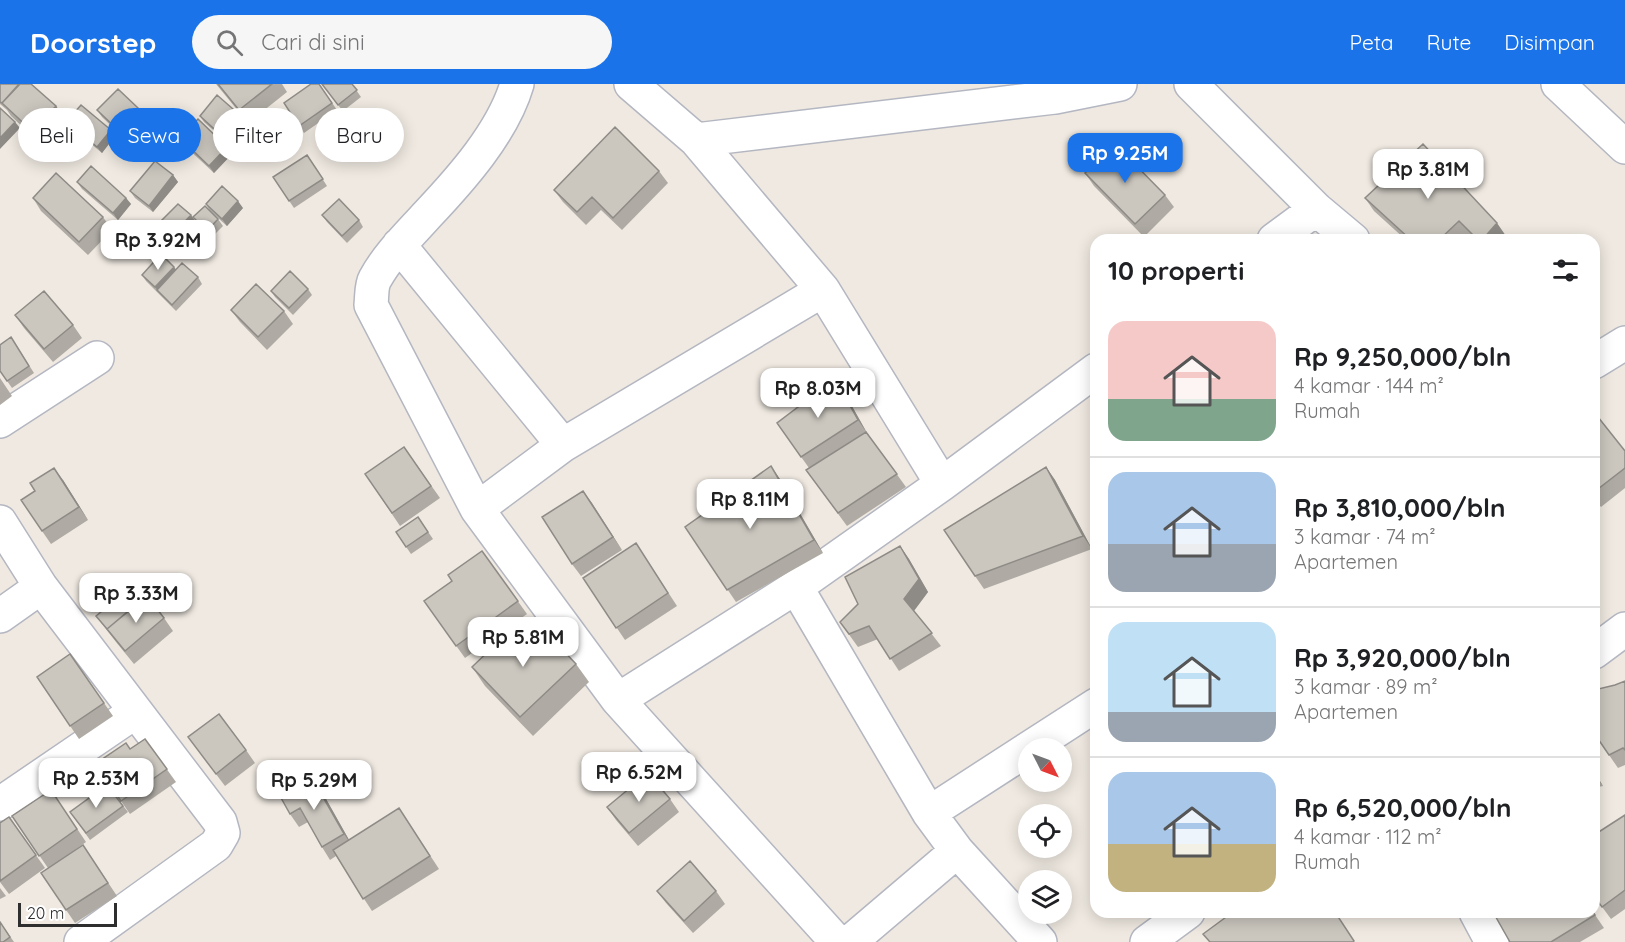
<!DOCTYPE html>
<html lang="id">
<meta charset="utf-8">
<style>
:root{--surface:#fff;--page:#f6f6f6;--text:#202124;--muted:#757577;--line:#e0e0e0;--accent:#1a73e8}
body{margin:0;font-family:Quicksand,sans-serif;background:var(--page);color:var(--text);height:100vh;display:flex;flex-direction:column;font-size:22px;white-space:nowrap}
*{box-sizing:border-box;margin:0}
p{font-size:20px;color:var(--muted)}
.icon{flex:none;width:33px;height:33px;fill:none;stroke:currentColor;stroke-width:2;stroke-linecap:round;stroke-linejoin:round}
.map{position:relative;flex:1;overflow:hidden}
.panel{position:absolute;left:1090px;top:150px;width:510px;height:684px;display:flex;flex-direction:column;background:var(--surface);border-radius:18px;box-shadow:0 3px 15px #0003}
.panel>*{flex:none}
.banner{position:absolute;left:18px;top:24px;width:570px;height:54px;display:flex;gap:12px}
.needle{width:39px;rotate:132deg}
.controls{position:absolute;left:1018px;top:654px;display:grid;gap:12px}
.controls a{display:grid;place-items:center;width:54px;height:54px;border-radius:50%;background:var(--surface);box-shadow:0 3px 15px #0003;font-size:30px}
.scale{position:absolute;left:18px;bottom:15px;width:99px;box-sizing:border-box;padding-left:6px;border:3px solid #2e2e2e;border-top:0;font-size:16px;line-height:21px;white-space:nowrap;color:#2e2e2e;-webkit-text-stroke:4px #fff;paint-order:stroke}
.price{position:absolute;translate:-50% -51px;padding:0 14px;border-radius:12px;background:#fff;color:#222;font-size:20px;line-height:39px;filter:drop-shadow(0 2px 3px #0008)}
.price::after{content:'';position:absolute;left:50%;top:36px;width:18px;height:14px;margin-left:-9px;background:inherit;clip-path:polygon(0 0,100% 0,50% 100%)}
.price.current{background:var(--accent);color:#fff}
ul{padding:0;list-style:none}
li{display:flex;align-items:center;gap:18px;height:150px;padding:0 18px}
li+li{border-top:2px solid var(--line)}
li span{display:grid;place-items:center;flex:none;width:168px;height:120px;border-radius:18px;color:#555}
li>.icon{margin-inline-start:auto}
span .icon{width:72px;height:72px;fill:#fffc;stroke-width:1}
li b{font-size:26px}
h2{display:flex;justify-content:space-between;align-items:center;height:72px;padding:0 18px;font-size:26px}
.chip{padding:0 21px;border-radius:27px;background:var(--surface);box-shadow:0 3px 15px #0003;font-size:21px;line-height:54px}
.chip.current{background:var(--accent);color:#fff}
header{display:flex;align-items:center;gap:36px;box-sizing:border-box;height:84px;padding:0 30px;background:var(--accent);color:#fff}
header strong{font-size:28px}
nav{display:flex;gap:33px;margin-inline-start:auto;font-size:21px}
.search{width:420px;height:54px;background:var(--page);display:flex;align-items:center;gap:15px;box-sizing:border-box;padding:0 21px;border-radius:33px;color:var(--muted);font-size:22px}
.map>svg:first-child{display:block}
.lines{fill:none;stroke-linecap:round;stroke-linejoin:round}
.minor-casing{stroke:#b4b7c1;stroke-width:36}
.minor{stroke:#fff;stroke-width:33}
.wall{fill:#afaba4}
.shaded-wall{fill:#8e8b86}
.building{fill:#cbc7bf;stroke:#8e8b86;stroke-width:1.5}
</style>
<header>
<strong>Doorstep</strong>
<div class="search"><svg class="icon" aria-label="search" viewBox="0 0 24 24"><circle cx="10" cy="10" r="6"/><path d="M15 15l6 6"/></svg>Cari di sini</div>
<nav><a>Peta</a><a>Rute</a><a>Disimpan</a></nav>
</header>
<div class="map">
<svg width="1625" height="858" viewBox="0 0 1625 858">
<rect width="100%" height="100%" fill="#efe9e1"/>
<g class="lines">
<!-- minor casing -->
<g class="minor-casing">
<path id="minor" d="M517 0C503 48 461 95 427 131 409 151 388 171 375 195 371 202 372 213 371 221L477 425 563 361 823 206 942 400
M631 0 696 56 1055 13
M1056 0 1055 13 1120 0
M1191 0 1316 125 1353 156
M1558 0 1625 63
M696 56 823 206
M1274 156 1316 125
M399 161 563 361
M1594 278 1625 259
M0 337 97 274
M477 425 618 616 796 503 942 400 1096 286
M0 438 41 503 220 738 223 749 216 761 81 858
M796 503 929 729 957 767 1040 858
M0 532 41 503
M1594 568 1625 545
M618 616 837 858
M0 720 135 628
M929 729 1096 621
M1476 828 1492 858
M850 858 957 767
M1147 858 1188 828"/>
</g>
<!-- minor -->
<use href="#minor" class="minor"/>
</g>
<!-- wall -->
<path class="wall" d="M0 0 56 22 65 35 41 60 11 32 7 26 0 20Z
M216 0H282L287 8 248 39Z
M319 0 337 26 304 49 284 19Z
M321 0H352L361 13 343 27Z
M138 24 142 31 122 52 102 33 97 26Z
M200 32 246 39 228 59 204 38Z
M67 37 111 46 115 52 102 69 72 44Z
M180 54 227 63 232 70 214 89 184 61Z
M1423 60 1506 152 1502 156H1474L1468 150 1462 156H1406L1374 127 1365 114Z
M307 71 327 102 294 124 273 93Z
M659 87 668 99 622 146 601 126 586 141 563 118 554 106Z
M1085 89 1165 111 1174 123 1144 153 1094 102Z
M173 91 178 98 153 128 135 114 130 107Z
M77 98 126 114 131 120 118 136 82 105Z
M33 114 103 133 112 146 88 171 41 127Z
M206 120 243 124 227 142 210 127Z
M322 131 359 136 363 143 347 159 327 138Z
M193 133 218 135 223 142 212 153 198 139Z
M196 138 175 160 162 147 157 141Z
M176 185 198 193 202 200 176 227 146 197 142 191Z
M308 205 312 211 293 231 275 213 271 207Z
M231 226 284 227 293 240 267 266 240 238Z
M15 231 73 241 82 254 53 278 24 244Z
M11 253 34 289 12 304 0 287Z
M0 294 12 312 0 321Z
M844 308 867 349 906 403 847 442 806 386 809 384 777 339Z
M1594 328 1625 367V404L1601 423 1594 415Z
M404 363 440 414 400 442 365 390Z
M1046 383 1055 396 1092 465 984 505 975 492Z
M780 395 823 469 736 518 685 443Z
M63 396 88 436 51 460 42 447Z
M583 407 622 466 581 492 572 480Z
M418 433 433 455 411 470 396 448Z
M636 459 677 522 625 556 583 494Z
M900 462 909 475 928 508 914 527 941 562 899 587 878 555 858 563 840 538 858 520Z
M482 467 527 530 465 574 424 517 452 497Z
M146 512 164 534 173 547 134 580 116 558 96 532Z
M547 566 576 580 589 598 533 652 485 602 472 583Z
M70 570 113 632 79 655 37 593Z
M1625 597V681L1618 684 1609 671 1615 601Z
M188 653 246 666 255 679 225 702Z
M145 655 176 698 130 730 95 680 130 665Z
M1594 686 1595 689 1603 702 1594 704Z
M312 694 321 706 349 756 399 724 439 785 372 827 336 772 330 776 322 763 308 738 299 743 290 730Z
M107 701 128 728 90 756 70 728Z
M51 706 86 758 65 773 83 761 117 812 75 839 41 789 48 784 12 732Z
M670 715 679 728 638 762 616 736 607 723Z
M1625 731V825L1611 835 1594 812Z
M9 733 45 784 9 810 0 798V739Z
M0 804 6 812 0 815Z
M657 807H716L725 820 693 849 666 819Z
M1593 828 1604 844 1580 858H1510Z
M0 838 14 858H0Z"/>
<!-- shaded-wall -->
<path class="shaded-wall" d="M56 22 65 35 41 60 32 47Z
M241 32 246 39 228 59 223 53Z
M15 38 20 44 0 65V54Z
M111 46 115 52 102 69 97 63Z
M227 63 232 70 214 89 209 82Z
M173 91 178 98 153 128 149 122Z
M126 114 131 120 118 136 113 129Z
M238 117 243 124 227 142 222 135Z
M191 131 196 138 175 160 170 153Z
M1497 139 1506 152 1502 156H1482Z
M174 183 179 189 158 207 155 203Z
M835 295 844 308 867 349 858 336Z
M771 382 780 395 823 469 814 456Z
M1046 383 1055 396 1092 465 1083 452Z
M54 384 63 396 88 436 79 423Z
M583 407 592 419 622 466 613 453Z
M900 462 909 475 928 508 913 528 904 515Z
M1594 686 1595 689 1603 702 1594 690Z
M312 694 321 706 353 763 344 750Z"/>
<!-- building -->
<path class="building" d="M0 0H19L2 19 0 18Z
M20 0H31L56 22 32 47 2 19Z
M218 0H272L239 26Z
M311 0H319L332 19 299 42 284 19Z
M322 0H352L357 6 338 21Z
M118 5 138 24 117 45 97 26Z
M217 11 241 32 223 53 200 32Z
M81 21 111 46 97 63 67 37Z
M0 24 15 38 0 54Z
M198 35 227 63 209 82 180 54Z
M615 43 659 87 613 134 592 113 577 128 554 106Z
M1115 60 1165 111 1135 140 1085 89Z
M1423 60 1497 139 1482 156H1478L1459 137 1439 156H1411L1365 114Z
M307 71 323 95 289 117 273 93Z
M155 77 173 91 149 122 130 107Z
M91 82 126 114 113 129 77 98Z
M56 89 103 133 79 158 33 114Z
M222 102 238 117 222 135 206 120Z
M339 115 359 136 342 152 322 131Z
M178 120 191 131 170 153 157 141Z
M205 122 218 135 207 147 193 133Z
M161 170 174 183 155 203 142 191Z
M182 179 198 193 172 221 157 206Z
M290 187 308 205 289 224 271 207Z
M256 200 284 227 258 253 231 226Z
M44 207 73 241 44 265 15 231Z
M11 253 29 282 7 297 0 287V261Z
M835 295 858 336 801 373 777 339Z
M1594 328 1625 367V384L1594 408Z
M866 348 897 390 838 429 806 386Z
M404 363 431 402 392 429 365 390Z
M771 382 814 456 727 506 685 443Z
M1046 383 1083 452 975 492 944 446Z
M54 384 79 423 42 447 21 416 35 407 30 399Z
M583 407 613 453 572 480 542 433Z
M418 433 428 448 406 463 396 448Z
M636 459 668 509 616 544 583 494Z
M900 462 919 495 904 515 932 549 890 575 869 542 849 550 840 538 858 520 845 493Z
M482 467 518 517 456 562 424 517 452 497 448 491Z
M136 499 146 512 107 545 96 532Z
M147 512 164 534 125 567 107 545Z
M520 537 547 566 556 559 576 580 520 633 472 583Z
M70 570 104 619 70 642 37 593Z
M1625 597V666L1623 664 1609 671 1594 649V606L1615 601Z
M219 630 246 666 216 690 188 653Z
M145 655 167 685 121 717 95 680 126 659 130 665Z
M648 689 670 715 629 749 607 723Z
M312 694 344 750 322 763 300 724 290 730 280 712Z
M107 701 123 722 86 749 70 728Z
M51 706 77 745 39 772 12 732Z
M399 724 430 772 363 815 333 766Z
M1625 731V806L1602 823 1594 812V751Z
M9 733 36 771 0 797V739Z
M83 761 108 799 66 826 41 789Z
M690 777 716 807 684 837 657 807Z
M1233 828H1335L1354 857 1353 858H1210L1203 850Z
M1493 828H1593L1595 831 1551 858H1510Z
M0 838 10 853 3 858H0Z"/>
</svg>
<div class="controls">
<a><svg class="needle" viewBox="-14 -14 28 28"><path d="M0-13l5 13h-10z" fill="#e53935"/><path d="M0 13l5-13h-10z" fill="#757577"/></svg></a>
<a><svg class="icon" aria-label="locate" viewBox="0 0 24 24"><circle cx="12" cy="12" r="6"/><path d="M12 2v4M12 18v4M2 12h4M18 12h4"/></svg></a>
<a><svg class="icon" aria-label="layers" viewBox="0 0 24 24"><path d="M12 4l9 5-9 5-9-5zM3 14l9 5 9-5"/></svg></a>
</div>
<div class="scale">20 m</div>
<b class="price current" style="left:1125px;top:100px">Rp 9.25M</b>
<b class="price" style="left:1428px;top:116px">Rp 3.81M</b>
<b class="price" style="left:158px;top:187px">Rp 3.92M</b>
<b class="price" style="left:818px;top:335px">Rp 8.03M</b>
<b class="price" style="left:750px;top:446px">Rp 8.11M</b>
<b class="price" style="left:136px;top:540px">Rp 3.33M</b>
<b class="price" style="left:523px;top:584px">Rp 5.81M</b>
<b class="price" style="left:639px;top:719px">Rp 6.52M</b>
<b class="price" style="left:96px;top:725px">Rp 2.53M</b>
<b class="price" style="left:314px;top:727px">Rp 5.29M</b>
<div class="banner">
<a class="chip">Beli</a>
<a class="chip current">Sewa</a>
<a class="chip">Filter</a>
<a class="chip">Baru</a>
</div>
<section class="panel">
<h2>10 properti<svg class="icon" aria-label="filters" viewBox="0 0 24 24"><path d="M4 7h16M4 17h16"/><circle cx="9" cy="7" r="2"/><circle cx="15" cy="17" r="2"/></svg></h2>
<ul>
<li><span style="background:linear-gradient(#f6c9c9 65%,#7fa58c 0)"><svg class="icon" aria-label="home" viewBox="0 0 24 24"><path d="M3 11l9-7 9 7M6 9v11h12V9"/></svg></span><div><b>Rp 9,250,000/bln</b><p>4 kamar · 144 m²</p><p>Rumah</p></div></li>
<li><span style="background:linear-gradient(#a9c7e8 60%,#9aa5b1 0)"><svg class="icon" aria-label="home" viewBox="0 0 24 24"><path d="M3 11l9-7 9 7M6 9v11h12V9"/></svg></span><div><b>Rp 3,810,000/bln</b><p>3 kamar · 74 m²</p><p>Apartemen</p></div></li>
<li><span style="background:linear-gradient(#bfe0f5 75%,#9aa5b1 0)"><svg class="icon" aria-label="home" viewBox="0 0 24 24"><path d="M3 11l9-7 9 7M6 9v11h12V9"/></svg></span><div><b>Rp 3,920,000/bln</b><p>3 kamar · 89 m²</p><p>Apartemen</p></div></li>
<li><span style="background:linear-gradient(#a9c7e8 60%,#c2b280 0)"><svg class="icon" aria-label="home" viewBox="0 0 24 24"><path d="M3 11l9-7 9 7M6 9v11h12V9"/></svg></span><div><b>Rp 6,520,000/bln</b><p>4 kamar · 112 m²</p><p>Rumah</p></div></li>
</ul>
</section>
</div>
